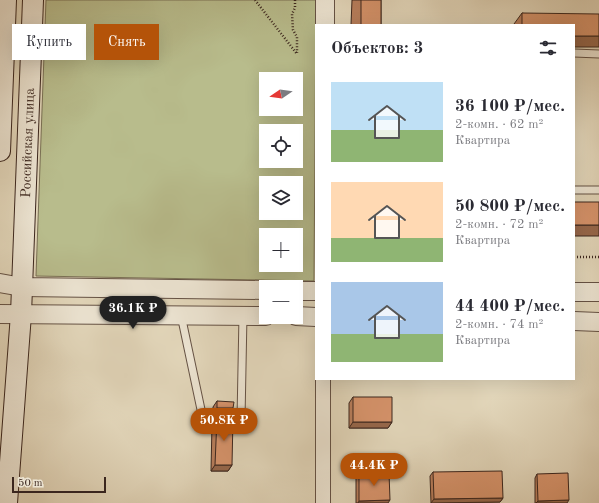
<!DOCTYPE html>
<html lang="ru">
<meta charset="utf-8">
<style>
:root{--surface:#fff;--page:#f2f2f3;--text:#2b2b33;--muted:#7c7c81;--accent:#b45309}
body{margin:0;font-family:"Old Standard TT",serif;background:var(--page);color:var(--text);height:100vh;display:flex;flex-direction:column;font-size:15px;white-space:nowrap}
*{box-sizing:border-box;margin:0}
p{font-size:13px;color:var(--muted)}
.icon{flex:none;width:22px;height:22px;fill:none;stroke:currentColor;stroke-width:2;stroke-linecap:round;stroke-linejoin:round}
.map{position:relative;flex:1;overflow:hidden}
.panel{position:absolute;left:315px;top:24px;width:260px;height:356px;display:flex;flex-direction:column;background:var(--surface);border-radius:0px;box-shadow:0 4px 16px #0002}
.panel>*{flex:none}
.hud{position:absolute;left:12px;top:24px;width:243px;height:36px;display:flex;gap:8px}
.needle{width:26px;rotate:257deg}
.fabs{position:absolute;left:259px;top:72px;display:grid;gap:8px}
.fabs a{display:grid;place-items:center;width:44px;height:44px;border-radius:0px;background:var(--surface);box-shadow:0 4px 16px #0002;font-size:20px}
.scale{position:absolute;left:12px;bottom:10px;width:94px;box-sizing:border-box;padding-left:4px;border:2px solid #3b261e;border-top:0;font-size:11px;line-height:14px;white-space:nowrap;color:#3b261e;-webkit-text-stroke:3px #ece4d2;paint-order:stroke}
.price{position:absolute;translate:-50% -34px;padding:0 9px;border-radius:14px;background:var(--accent);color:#fff;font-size:13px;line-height:26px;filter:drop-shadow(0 1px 2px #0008)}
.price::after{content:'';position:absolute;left:50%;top:24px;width:12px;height:9px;margin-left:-6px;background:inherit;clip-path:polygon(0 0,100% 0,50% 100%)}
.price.on{background:#222;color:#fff}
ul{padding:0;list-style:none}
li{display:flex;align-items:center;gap:12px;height:100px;padding:0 16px}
li span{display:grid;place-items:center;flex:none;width:112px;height:80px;border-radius:0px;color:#555}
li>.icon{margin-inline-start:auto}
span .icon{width:48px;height:48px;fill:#fffc;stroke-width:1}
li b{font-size:17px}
h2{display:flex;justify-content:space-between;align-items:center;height:48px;padding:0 16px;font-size:17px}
.pill{padding:0 14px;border-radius:0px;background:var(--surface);box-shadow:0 4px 16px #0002;font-size:14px;line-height:36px}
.pill.on{background:var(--accent);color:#fff}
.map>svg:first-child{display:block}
.green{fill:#b8bc8c;stroke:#7a7155;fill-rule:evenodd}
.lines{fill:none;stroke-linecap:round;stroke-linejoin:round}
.service-casing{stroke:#655245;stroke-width:9}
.minor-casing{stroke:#655245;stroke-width:16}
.tertiary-casing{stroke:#655245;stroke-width:20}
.secondary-casing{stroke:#3b261e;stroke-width:22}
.path{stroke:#3b261e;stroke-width:2.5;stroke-dasharray:1 2;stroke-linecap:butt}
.service{stroke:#ece4d2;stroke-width:7}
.minor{stroke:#ece4d2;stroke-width:14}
.tertiary{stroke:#ece4d2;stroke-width:18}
.secondary{stroke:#ece4d2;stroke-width:20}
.wall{fill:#b87e5c;stroke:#3b261e}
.shaded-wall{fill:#96674b;stroke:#3b261e}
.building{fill:#d6936b;stroke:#3b261e}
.labels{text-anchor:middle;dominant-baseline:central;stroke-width:4;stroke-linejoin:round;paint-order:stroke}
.street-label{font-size:14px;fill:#3b261e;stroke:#ece4d2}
</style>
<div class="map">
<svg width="599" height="503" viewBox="0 0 599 503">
<rect width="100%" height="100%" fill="#e2d6ba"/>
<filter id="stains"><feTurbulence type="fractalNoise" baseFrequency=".005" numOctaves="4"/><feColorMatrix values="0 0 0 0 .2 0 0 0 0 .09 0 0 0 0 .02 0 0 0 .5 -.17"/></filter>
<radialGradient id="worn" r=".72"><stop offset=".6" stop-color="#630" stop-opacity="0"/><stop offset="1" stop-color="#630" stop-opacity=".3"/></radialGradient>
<!-- green -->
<path class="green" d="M46 0H316L314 281 36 276ZM266 79H296V109H266ZM266 131H296V161H266ZM266 183H296V213H266ZM266 235H296V265H266Z"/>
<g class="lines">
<!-- service casing -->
<g class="service-casing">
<path id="service" d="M574 53 599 54
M574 190H599
M181 315 203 419H241L243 315"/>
</g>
<!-- minor casing -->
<g class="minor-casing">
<path id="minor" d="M323 503V379"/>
</g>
<!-- tertiary casing -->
<g class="tertiary-casing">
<path id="tertiary" d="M325 25V0
M0 283 22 287 266 290
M296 291H316
M574 292H599
M0 314 266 316
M296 316 316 317
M574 321 599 322"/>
</g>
<!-- secondary casing -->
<g class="secondary-casing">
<path id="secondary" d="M0 151 6 0
M7 503 21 314 33 0"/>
</g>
<!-- path -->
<path class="path" d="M255 0 297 54
M295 0V8L292 14 293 30 297 37V53
M574 257H599"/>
<!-- service -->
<use href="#service" class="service"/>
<!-- minor -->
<use href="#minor" class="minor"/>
<!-- tertiary -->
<use href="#tertiary" class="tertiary"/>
<!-- secondary -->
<use href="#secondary" class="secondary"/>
</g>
<!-- wall -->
<path class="wall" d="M352 0H381V25H351Z
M522 13 574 25H514V24Z
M353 397 392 422 388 428H349V403Z
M217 401 233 408 229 414H213V407Z
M217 418 232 465 228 471H211L212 424Z
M433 472 503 498 500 502 431 503 430 476Z
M359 474 388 503H356V478Z
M537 474 567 503H535V478Z"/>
<!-- shaded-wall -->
<path class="shaded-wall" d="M574 36H599V47H574Z
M574 225H599V236H574Z
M217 408H233L229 414H213Z
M353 422H392L388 428H349Z
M215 465H232L228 471H211Z
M503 498 500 502 431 503 434 499Z
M390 500 388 503H358L359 501Z
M569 500 567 503H536L538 501Z"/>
<!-- building -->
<path class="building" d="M361 0H381V25H361Z
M522 13 599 14V36H574V25H522Z
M574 202H599V225H574Z
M353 397H392V422H353Z
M217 401 234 402 233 408H217Z
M217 418H233L232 465H215Z
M502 471 503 498 434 499 433 472Z
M389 473 390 500 359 501V474Z
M568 473 569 500 538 501 537 474Z"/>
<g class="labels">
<!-- street labels -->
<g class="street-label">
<text transform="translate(28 143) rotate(-88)">Российская улица</text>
</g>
</g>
<rect width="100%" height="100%" filter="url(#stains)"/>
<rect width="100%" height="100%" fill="url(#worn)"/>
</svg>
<div class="fabs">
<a><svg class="needle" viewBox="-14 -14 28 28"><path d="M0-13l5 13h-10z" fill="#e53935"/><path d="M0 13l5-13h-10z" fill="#7c7c81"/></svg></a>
<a><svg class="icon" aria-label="locate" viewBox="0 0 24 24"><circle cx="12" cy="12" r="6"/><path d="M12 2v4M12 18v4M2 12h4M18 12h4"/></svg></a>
<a><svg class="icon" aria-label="layers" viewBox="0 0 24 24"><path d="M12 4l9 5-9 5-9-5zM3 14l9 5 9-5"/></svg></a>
<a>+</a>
<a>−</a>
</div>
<div class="scale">50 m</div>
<b class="price on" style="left:133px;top:330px">36.1K ₽</b>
<b class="price" style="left:224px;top:442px">50.8K ₽</b>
<b class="price" style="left:374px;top:487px">44.4K ₽</b>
<div class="hud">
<a class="pill">Купить</a>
<a class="pill on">Снять</a>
</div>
<section class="panel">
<h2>Объектов: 3<svg class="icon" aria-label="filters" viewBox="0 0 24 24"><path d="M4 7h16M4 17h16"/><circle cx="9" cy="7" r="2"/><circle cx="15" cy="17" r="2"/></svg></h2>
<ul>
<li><span style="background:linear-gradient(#bfe0f5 60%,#8fb573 0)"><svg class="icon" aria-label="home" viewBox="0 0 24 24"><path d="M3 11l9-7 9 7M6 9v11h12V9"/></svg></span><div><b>36 100 ₽/мес.</b><p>2-комн. · 62 m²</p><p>Квартира</p></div></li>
<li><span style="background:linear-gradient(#ffd9b3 70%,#8fb573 0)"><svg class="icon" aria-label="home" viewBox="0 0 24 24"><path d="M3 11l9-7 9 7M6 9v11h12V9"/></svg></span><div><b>50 800 ₽/мес.</b><p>2-комн. · 72 m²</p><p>Квартира</p></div></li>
<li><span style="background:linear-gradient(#a9c7e8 65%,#8fb573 0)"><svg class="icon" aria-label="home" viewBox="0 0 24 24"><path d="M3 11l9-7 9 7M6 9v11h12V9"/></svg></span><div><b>44 400 ₽/мес.</b><p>2-комн. · 74 m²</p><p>Квартира</p></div></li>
</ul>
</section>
</div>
